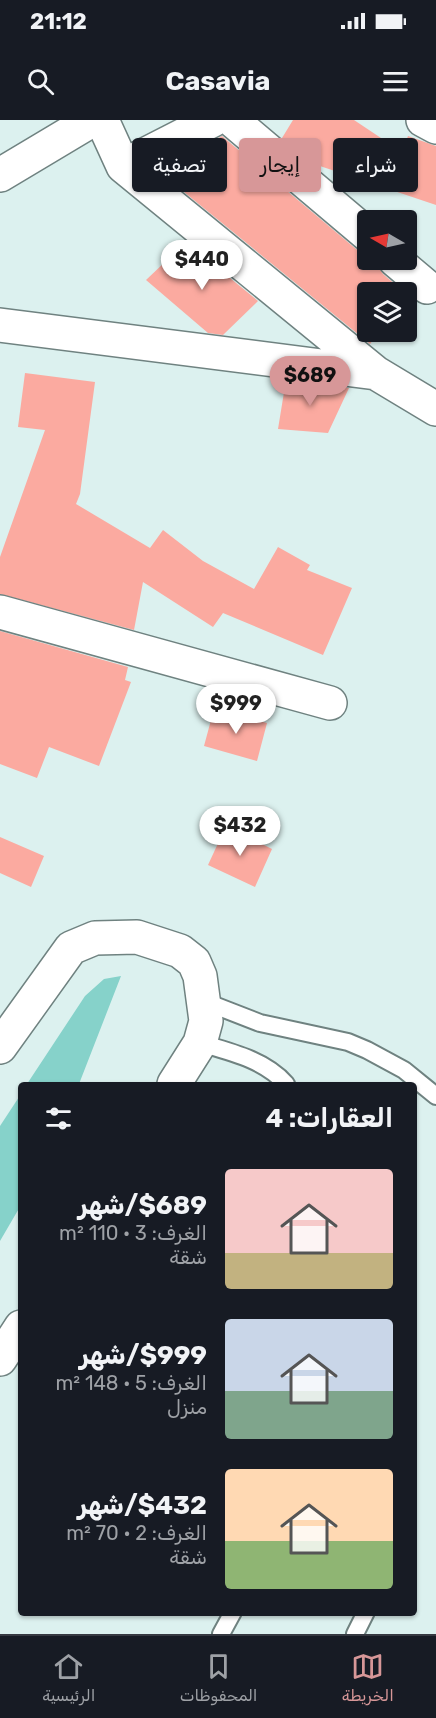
<!DOCTYPE html>
<html lang="ar">
<meta charset="utf-8">
<style>
:root{--surface:#171b24;--page:#20242c;--text:#f1f3f6;--muted:#9ea1a6;--line:#363941;--accent:#d79798}
body{margin:0;font-family:Rubik,Vazirmatn,sans-serif;background:var(--page);color:var(--text);direction:rtl;height:100vh;display:flex;flex-direction:column;font-size:22px;white-space:nowrap}
*{box-sizing:border-box;margin:0}
p{font-size:20px;color:var(--muted)}
.icon{flex:none;width:33px;height:33px;fill:none;stroke:currentColor;stroke-width:2;stroke-linecap:round;stroke-linejoin:round}
.map{position:relative;flex:1;overflow:hidden;direction:ltr}
.details{position:absolute;left:18px;top:962px;width:399px;height:534px;display:flex;flex-direction:column;background:var(--surface);border-radius:6px;box-shadow:0 2px 4px #0004;direction:rtl}
.details>*{flex:none}
.hud{position:absolute;left:18px;top:18px;width:400px;height:54px;direction:rtl;display:flex;gap:12px}
.needle{width:39px;rotate:279deg}
.fabs{position:absolute;left:357px;top:90px;display:grid;gap:12px}
.fabs a{display:grid;place-items:center;width:60px;height:60px;border-radius:6px;background:var(--surface);box-shadow:0 2px 4px #0004;font-size:30px}
.price{position:absolute;translate:-50% -51px;padding:0 14px;border-radius:21px;background:#fff;color:#222;font-size:20px;line-height:39px;filter:drop-shadow(0 2px 3px #0008)}
.price::after{content:'';position:absolute;left:50%;top:36px;width:18px;height:14px;margin-left:-9px;background:inherit;clip-path:polygon(0 0,100% 0,50% 100%)}
.price.current{background:var(--accent);color:#111}
ul{padding:0;list-style:none}
li{display:flex;align-items:center;gap:18px;height:150px;padding:0 24px}
li span{display:grid;place-items:center;flex:none;width:168px;height:120px;border-radius:6px;color:#555}
li>.icon{margin-inline-start:auto}
span .icon{width:72px;height:72px;fill:#fffc;stroke-width:1}
li b{font-size:26px}
h2{display:flex;justify-content:space-between;align-items:center;height:72px;padding:0 24px;font-size:26px}
.chip{padding:0 21px;border-radius:6px;background:var(--surface);box-shadow:0 2px 4px #0004;font-size:21px;line-height:54px}
.chip.current{background:var(--accent);color:#111}
.status{display:flex;justify-content:space-between;align-items:center;height:42px;padding:0 30px;background:var(--surface);direction:ltr}
.status svg{height:16px;fill:currentColor}
header{display:flex;justify-content:space-between;align-items:center;height:78px;padding:0 24px;background:var(--surface);font-size:27px;font-weight:700}
.menu{display:flex;justify-content:space-around;align-items:center;height:84px;border-top:2px solid var(--line);background:var(--surface);font-size:16px;color:var(--muted)}
.menu a{display:grid;justify-items:center;gap:3px}
.menu .current{color:var(--accent)}
.map>svg:first-child{display:block}
.green{fill:#86d2ca}
.building{fill:#fbaaa0}
.lines{fill:none;stroke-linecap:round;stroke-linejoin:round}
.service-casing{stroke:#6f8280;stroke-width:20}
.minor-casing{stroke:#6f8280;stroke-width:36}
.tertiary-casing{stroke:#6f8280;stroke-width:36}
.service{stroke:#fff;stroke-width:16}
.minor{stroke:#fff;stroke-width:33}
.tertiary{stroke:#fff;stroke-width:33}
</style>
<div class="status"><b>21:12</b><svg viewBox="0 0 49 12"><path d="M0 12V9h3v3zM5 12V6h3v6zM10 12V3h3v9zM15 12V0h3v12zM26 1h20v11H26zM47 4h2v5h-2z"/></svg></div>
<header><svg class="icon" aria-label="menu" viewBox="0 0 24 24"><path d="M4 6h16M4 12h16M4 18h16"/></svg>Casavia<svg class="icon" aria-label="search" viewBox="0 0 24 24"><circle cx="10" cy="10" r="6"/><path d="M15 15l6 6"/></svg></header>
<div class="map">
<svg width="436" height="1514" viewBox="0 0 436 1514">
<rect width="100%" height="100%" fill="#dcf1ef"/>
<!-- green -->
<path class="green" d="M121 856 79 964H27L85 876 104 859Z
M21 974V1085L0 1121V1006Z"/>
<!-- building -->
<path class="building" d="M293 0H354L402 32 408 16 436 26V85L311 43 282 18Z
M222 16 356 129 368 133V140H374L383 154 404 172H368V212H379L370 224 157 50Z
M186 122 258 181 223 215 208 213 146 160Z
M25 253 95 262 80 374 76 384 150 428 163 410 203 441 254 469 278 427 310 445 307 450 352 468 323 535 223 493 213 507 143 462 134 510 0 474V437L45 310 18 307Z
M286 260 349 268 328 313 278 309Z
M0 511 128 547 125 560 131 562 99 646 49 627 37 658 0 644Z
M214 589 267 603 257 641 204 626Z
M226 706 272 729 255 767 208 745Z
M0 717 44 736 31 767 0 753Z"/>
<g class="lines">
<!-- service casing -->
<g class="service-casing">
<path id="service" d="M206 882 260 903 348 922 367 930 404 950 436 976
M200 923C231 932 265 940 286 964
M221 1514 233 1492
M355 1514 366 1492"/>
</g>
<!-- minor casing -->
<g class="minor-casing">
<path id="minor" d="M102 0 123 46 376 253 436 289
M232 0 368 115
M423 0 436 7
M123 46 213 0
M395 140 427 167
M0 205 376 253
M0 492 330 583"/>
</g>
<!-- tertiary casing -->
<g class="tertiary-casing">
<path id="tertiary" d="M0 55 92 0
M0 927 71 828 95 818 137 817 180 831 194 842 200 856 206 901 200 923 174 964
M0 1239 21 1207"/>
</g>
<!-- service -->
<use href="#service" class="service"/>
<!-- minor -->
<use href="#minor" class="minor"/>
<!-- tertiary -->
<use href="#tertiary" class="tertiary"/>
</g>
</svg>
<div class="fabs">
<a><svg class="needle" viewBox="-14 -14 28 28"><path d="M0-13l5 13h-10z" fill="#e53935"/><path d="M0 13l5-13h-10z" fill="#9ea1a6"/></svg></a>
<a><svg class="icon" aria-label="layers" viewBox="0 0 24 24"><path d="M12 4l9 5-9 5-9-5zM3 14l9 5 9-5"/></svg></a>
</div>
<b class="price" style="left:202px;top:171px">$440</b>
<b class="price current" style="left:310px;top:287px">$689</b>
<b class="price" style="left:236px;top:615px">$999</b>
<b class="price" style="left:240px;top:737px">$432</b>
<div class="hud">
<a class="chip">شراء</a>
<a class="chip current">إيجار</a>
<a class="chip">تصفية</a>
</div>
<section class="details">
<h2>العقارات: 4<svg class="icon" aria-label="filters" viewBox="0 0 24 24"><path d="M4 7h16M4 17h16"/><circle cx="9" cy="7" r="2"/><circle cx="15" cy="17" r="2"/></svg></h2>
<ul>
<li><span style="background:linear-gradient(#f6c9c9 70%,#c2b280 0)"><svg class="icon" aria-label="home" viewBox="0 0 24 24"><path d="M3 11l9-7 9 7M6 9v11h12V9"/></svg></span><div><b>$689/شهر</b><p>الغرف: 3 · 110 m²</p><p>شقة</p></div></li>
<li><span style="background:linear-gradient(#c9d6e8 60%,#7fa58c 0)"><svg class="icon" aria-label="home" viewBox="0 0 24 24"><path d="M3 11l9-7 9 7M6 9v11h12V9"/></svg></span><div><b>$999/شهر</b><p>الغرف: 5 · 148 m²</p><p>منزل</p></div></li>
<li><span style="background:linear-gradient(#ffd9b3 60%,#8fb573 0)"><svg class="icon" aria-label="home" viewBox="0 0 24 24"><path d="M3 11l9-7 9 7M6 9v11h12V9"/></svg></span><div><b>$432/شهر</b><p>الغرف: 2 · 70 m²</p><p>شقة</p></div></li>
</ul>
</section>
</div>
<nav class="menu">
<a class="current"><svg class="icon" aria-label="map" viewBox="0 0 24 24"><path d="M3 6l6-2 6 2 6-2v14l-6 2-6-2-6 2zM9 4v14M15 6v14"/></svg>الخريطة</a>
<a><svg class="icon" aria-label="saved" viewBox="0 0 24 24"><path d="M7 4h10v16l-5-4-5 4z"/></svg>المحفوظات</a>
<a><svg class="icon" aria-label="home" viewBox="0 0 24 24"><path d="M3 11l9-7 9 7M6 9v11h12V9"/></svg>الرئيسية</a>
</nav>
